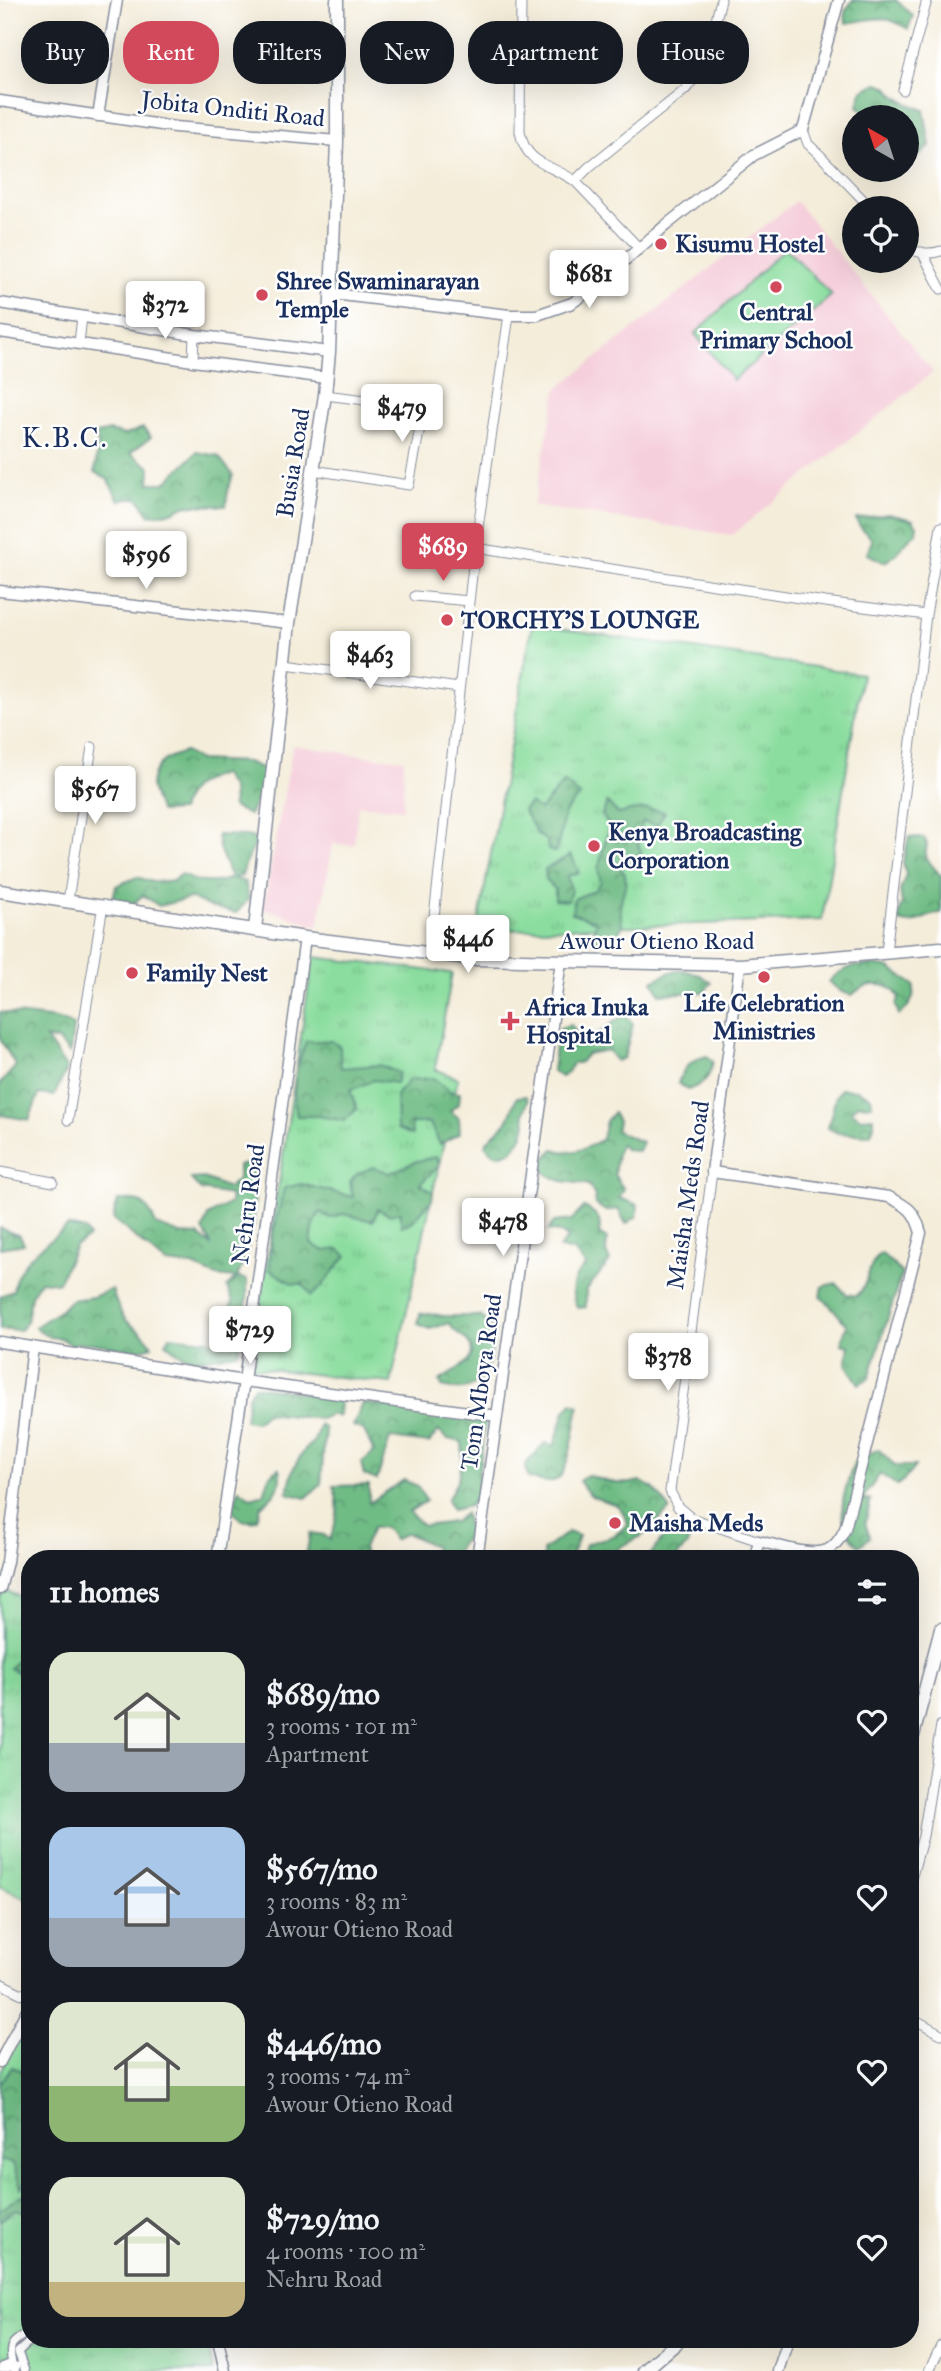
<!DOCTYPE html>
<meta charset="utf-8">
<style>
:root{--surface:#171b24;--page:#20242c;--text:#f1f3f6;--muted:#9ea1a6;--accent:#d1495b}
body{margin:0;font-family:"IM FELL Great Primer",serif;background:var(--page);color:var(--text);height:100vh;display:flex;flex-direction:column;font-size:26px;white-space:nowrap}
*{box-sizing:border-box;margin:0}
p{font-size:23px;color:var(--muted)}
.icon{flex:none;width:38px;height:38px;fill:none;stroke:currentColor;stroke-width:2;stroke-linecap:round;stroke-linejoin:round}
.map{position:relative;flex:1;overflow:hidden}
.drawer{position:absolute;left:21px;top:1550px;width:898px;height:798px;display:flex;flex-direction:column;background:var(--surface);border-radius:28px;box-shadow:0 7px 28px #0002}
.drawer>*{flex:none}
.banner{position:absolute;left:21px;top:21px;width:900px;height:63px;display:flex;gap:14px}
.needle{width:46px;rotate:321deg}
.buttons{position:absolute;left:842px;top:105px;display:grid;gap:14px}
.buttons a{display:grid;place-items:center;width:77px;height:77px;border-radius:50%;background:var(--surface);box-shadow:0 7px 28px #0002;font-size:35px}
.price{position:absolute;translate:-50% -60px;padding:0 16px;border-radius:7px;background:#fff;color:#222;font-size:23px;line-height:46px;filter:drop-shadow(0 2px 4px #0008)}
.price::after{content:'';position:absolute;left:50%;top:42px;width:21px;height:16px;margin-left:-10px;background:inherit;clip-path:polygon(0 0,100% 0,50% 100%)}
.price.current{background:var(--accent);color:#fff}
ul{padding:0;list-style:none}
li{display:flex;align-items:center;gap:21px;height:175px;padding:0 28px}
li span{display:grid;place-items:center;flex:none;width:196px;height:140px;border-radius:21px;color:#555}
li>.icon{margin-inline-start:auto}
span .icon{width:84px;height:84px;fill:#fffc;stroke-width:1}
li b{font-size:30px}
h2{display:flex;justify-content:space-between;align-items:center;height:84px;padding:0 28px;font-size:30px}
.tag{padding:0 24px;border-radius:28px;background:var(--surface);box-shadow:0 7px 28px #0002;font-size:24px;line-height:63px}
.tag.current{background:var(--accent);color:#fff}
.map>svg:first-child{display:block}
.built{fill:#f5cfdb}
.grass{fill:url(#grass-tufts);stroke:#52867e;stroke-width:2}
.forest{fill:url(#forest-crowns);stroke:#457672;stroke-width:2}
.park{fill:#8add9e;stroke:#52867e;stroke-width:2}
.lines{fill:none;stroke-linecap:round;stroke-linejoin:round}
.pedestrian-casing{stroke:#888e9c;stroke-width:10}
.minor-casing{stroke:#888e9c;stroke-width:11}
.tertiary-casing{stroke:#888e9c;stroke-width:13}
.secondary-casing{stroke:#888e9c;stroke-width:15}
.pedestrian{stroke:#fff;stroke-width:7}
.minor{stroke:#fff;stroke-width:9}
.tertiary{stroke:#fff;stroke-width:10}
.secondary{stroke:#fff;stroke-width:12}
.poi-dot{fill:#d1495b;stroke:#fff;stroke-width:2.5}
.labels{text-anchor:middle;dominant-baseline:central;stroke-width:5;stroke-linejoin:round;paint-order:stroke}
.street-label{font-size:24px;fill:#1b2f5e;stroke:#fff}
.poi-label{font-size:24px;font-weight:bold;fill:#1b2f5e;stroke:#fff;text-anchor:start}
.quarter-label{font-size:28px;letter-spacing:2px;fill:#1b2f5e;stroke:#fff}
</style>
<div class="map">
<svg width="941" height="2371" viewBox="0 0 941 2371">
<defs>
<pattern id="grass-tufts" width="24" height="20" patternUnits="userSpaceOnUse" patternTransform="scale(1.75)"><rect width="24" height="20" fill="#8add9e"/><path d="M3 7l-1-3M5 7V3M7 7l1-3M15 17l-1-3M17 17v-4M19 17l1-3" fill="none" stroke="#76be8a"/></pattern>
<pattern id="forest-crowns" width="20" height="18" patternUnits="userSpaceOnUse" patternTransform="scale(1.75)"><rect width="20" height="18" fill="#6fbc85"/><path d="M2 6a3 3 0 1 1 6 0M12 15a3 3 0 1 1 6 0" fill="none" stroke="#5a9970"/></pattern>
</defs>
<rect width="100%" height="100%" fill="#fff"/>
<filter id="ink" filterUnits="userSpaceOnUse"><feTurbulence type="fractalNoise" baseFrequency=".0143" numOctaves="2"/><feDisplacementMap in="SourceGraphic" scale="14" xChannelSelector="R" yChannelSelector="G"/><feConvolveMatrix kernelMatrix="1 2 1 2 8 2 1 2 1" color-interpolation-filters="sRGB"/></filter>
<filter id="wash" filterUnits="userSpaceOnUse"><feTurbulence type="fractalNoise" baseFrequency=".00686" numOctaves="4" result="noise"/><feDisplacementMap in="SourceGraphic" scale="28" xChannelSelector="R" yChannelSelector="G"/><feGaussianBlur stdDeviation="1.57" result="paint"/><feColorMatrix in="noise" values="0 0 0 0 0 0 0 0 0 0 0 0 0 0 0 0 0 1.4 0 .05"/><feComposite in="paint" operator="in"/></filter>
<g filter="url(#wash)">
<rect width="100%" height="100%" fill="#f4edda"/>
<!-- built -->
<path class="built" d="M796 201 933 372 732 535 533 506 557 389Z
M293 745 365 756 404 759 403 809 358 805 354 845 333 844 318 927 263 908Z"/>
<!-- grass -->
<path class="grass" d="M532 625 862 674 822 920 477 931Z
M313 957 452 973 435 1069 458 1078 391 1383 251 1367Z
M4 1590 30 1601V1901L0 1886V1599Z
M30 2015V2340H206L213 2371H0V2071Z"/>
<!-- forest -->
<path class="forest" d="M853 0 876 2 896 0 913 16 908 29C881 12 875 20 846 23L845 11Z
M877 83C888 85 888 88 896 96 904 103 914 106 924 110L930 146 907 167 906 117H869L858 106 862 91Z
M143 428 151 437 130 453 150 467 149 483H165L197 452 218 456 233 475 228 490 226 506 187 505 169 513 150 515 138 498 119 500 107 479 95 472 98 444 96 434 110 431 125 435Z
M889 514 913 520 917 526 916 533C903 542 900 555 884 562L867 554 872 540C866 531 860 530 856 519Z
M185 752 198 760 247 762 264 769 266 782 249 815 233 807 232 789 222 774C200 781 186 787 181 811L160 812C157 804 151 793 151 785 152 765 168 756 185 752Z
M564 782 580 796C554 817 567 827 555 852L548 850 547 841 538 835 523 810 530 803 540 810Z
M607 803 619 814C634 809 649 807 665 812L657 825 643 822 637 838 641 854 633 859 618 864 625 874 626 883 620 904 622 926 617 938 606 942 592 941 596 921 572 913 574 899 595 890 601 882 598 870 609 826 602 815Z
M217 835 246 836 258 839 246 862 242 876 233 878 245 882 249 899 236 913 210 907 191 898 159 906 143 895 132 905 113 898 116 886 137 877 152 882 173 881 181 874C196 883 214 885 231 878L219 848Z
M909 837 924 838 927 844 925 857 941 876V913C925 914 915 929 898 920L902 903 900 890 906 875 903 862Z
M571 855 579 873 567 876 571 889 568 901 555 900V889L546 879 545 869Z
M870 965 888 967 914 985C915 999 909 1007 899 1015L896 1005 899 997C889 980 865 982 852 995L842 992 829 982C841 968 852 966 870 965Z
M683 970 700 975 711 983 704 992 660 994 653 981 670 972Z
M0 1012 56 1019 73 1025 70 1054 58 1041 46 1038 67 1069 54 1096 39 1094 29 1120 0 1115V1084L16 1066 0 1039Z
M625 1014 633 1024 624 1058 616 1061 608 1050 587 1054 580 1062 572 1064 568 1072 561 1077 553 1071 555 1044 560 1028 571 1025 578 1034 593 1037Z
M306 1041H332L340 1047 341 1068 380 1065 399 1073 396 1083 374 1080 350 1090 357 1109 344 1121 319 1116H297C291 1086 295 1070 306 1041Z
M707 1056 713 1061C710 1078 704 1084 688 1090L678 1083C684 1067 690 1060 707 1056Z
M433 1078 452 1092 460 1093 459 1103 450 1111 459 1118 460 1133 440 1144 430 1123H411L412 1135 397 1129 396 1095 409 1080Z
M841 1089 857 1090 871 1097 872 1105 858 1104 851 1111 861 1118 874 1117V1126L870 1135 838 1133 828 1128 836 1096Z
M526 1096 528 1101 524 1113 526 1123 523 1135 512 1151 501 1154H494L485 1145C491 1135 497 1132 505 1124 511 1117 512 1105 517 1097Z
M613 1113 618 1121 616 1131 642 1142 638 1151 626 1150 621 1144C616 1151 617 1154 616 1162 613 1179 614 1174 624 1189L619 1198 638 1205 637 1216 626 1224 618 1209 606 1211 596 1205 595 1196 589 1185C568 1179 566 1187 544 1172L543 1160 554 1149C570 1156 587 1149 602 1139L606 1121Z
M436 1157 440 1165 420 1184 433 1192 432 1200 412 1222 401 1226V1212L390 1215 378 1209 373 1221 343 1214 331 1218 320 1212 314 1222 311 1244 324 1251 339 1249 347 1256C332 1270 328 1283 311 1296L303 1284H293L270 1270 272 1238 284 1188 301 1184 353 1197 350 1182 357 1174 373 1167 390 1173 417 1161Z
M250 1163 255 1180 254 1226 246 1240 249 1250 237 1277 247 1280V1299L238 1353C205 1357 192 1368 166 1343L170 1336 217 1341C223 1326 224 1315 233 1302L227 1287 236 1278 216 1276 193 1266 166 1263 113 1219 118 1200C143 1199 147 1203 156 1225L180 1234 198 1235 212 1246 203 1230 208 1216 230 1203 231 1195 201 1190 191 1179 204 1178 228 1188 238 1179V1166Z
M584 1207C597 1214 602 1218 599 1234L607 1239 606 1253 610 1261 586 1290V1307L578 1308C569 1293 571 1276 586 1266L574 1251 559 1248 568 1238 559 1232 548 1230 554 1222 572 1220Z
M68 1226 85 1230 89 1237 75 1246 58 1283 40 1281 31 1296 27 1321 20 1330H0V1296L13 1291C17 1259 45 1246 68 1226Z
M0 1228 20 1236 24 1244 0 1248Z
M881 1253 902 1273 869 1378 859 1384 846 1364 849 1346 841 1344 847 1325C837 1315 832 1304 820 1297L823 1286 836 1283 846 1294 857 1296C871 1282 866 1265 881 1253Z
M112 1289C115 1300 119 1313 127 1321 138 1332 144 1331 152 1346 126 1357 98 1337 71 1345L61 1338 49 1337 35 1327 61 1310 71 1300 93 1297Z
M428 1313 443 1316H480L495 1330C492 1363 484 1399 442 1387L440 1381C450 1372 483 1361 468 1342 462 1334 456 1335 449 1323L430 1329 418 1324 420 1314Z
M254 1386 340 1398 339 1417 331 1414 321 1419 266 1413 256 1422 245 1420 248 1396Z
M363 1403 469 1416 485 1423 476 1498 469 1506 452 1510 447 1500C459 1481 464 1465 462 1442L448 1439 438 1431 429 1443 390 1438 377 1480 364 1475 361 1463 374 1452 364 1430 353 1426Z
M572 1403 579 1406C576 1421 569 1474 556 1480 547 1484 537 1480 528 1478L525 1465 545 1443 554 1446 565 1411Z
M320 1424 325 1429 321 1485 306 1498 287 1493 294 1467 306 1448 314 1441Z
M878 1449 895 1466H915L905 1479 897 1485 880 1474 862 1500H871L865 1523 870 1537 859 1546C832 1519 844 1494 854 1463Z
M279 1468C283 1487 275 1495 261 1506L257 1519C245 1524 240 1520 232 1510L239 1489 251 1498 264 1494 270 1475Z
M587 1475C604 1481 622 1487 640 1481L654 1489 670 1509 645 1534 622 1546 608 1556 583 1557 585 1545C605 1534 611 1544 628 1523 618 1498 615 1507 594 1497 588 1495 583 1486 579 1481Z
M404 1480 418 1487 426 1501 409 1512 423 1526 454 1522 465 1513 469 1534 449 1559H437L434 1546 406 1533 394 1540 385 1527 372 1528 363 1548 366 1559H295L307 1552 310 1533 324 1535 330 1540C337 1521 341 1505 333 1486L369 1485V1503Z
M684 1525 691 1531 687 1545 675 1559H647L664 1537Z
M568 1532 579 1536 572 1553 574 1559H544L543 1551Z
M30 1645V1675L26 1677 10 1668Z
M12 2067 30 2074V2178L21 2188 13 2164 0 2160V2084Z
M25 2194H30V2213L15 2209 0 2221V2209C10 2207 12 2197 25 2194Z"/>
<!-- park -->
<path class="park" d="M785 248 832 295 733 380 695 334Z"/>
</g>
<g filter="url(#ink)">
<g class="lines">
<!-- pedestrian casing -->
<g class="pedestrian-casing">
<path id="pedestrian" d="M132 2340 137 2346 187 2340
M15 2371 16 2366 2 2369V2367L12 2363C7 2342 14 2342 30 2331
M25 2371 18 2352 31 2340"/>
</g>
<!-- minor casing -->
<g class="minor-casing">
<path id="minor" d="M521 0 520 132C526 165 550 164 575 181
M903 90 927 0
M803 130 808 144 820 155 871 208
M906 247C917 253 929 255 941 251
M640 249 575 181 589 167 685 90 704 66 721 0
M922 252 941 289
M79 343 82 317
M193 361 194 335
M313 470 409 485 421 422 418 411 398 404 325 395
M475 548 825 602 926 615
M415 596 469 601
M286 664 459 688
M68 900 92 747
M886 952 926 615 941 527
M430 953 475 548 509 315
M68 1120 103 905
M0 1172 53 1182
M712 1172 670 1491 678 1507 691 1518 759 1541
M910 1883 923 1836 941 1725
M0 1983 30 1998
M910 2017 941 2034
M929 2371 941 2346"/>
</g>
<!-- tertiary casing -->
<g class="tertiary-casing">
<path id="tertiary" d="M0 101 175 127 337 141
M98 116 117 0
M333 294 509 315H537L572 303 588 292 665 226 754 155 803 130 839 0
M0 303 194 335 329 352
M0 332 193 361 327 378
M0 591 289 623
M740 965 712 1172 889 1197C909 1207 915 1211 921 1233L845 1529C841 1537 835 1547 827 1550 811 1557 776 1545 759 1541L754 1559
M0 1342 244 1381 497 1416
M217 1559 244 1381 305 938
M477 1559 561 961
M0 1589 7 1562 33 1347
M0 2062 30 2004
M218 2340 225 2371
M450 2340H462
M778 2371 788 2340"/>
</g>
<!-- secondary casing -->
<g class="secondary-casing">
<path id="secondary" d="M0 891 305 938 476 959 740 965 941 948
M255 929 289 623 325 395 329 352 337 141V0
M910 1747 941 1629
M644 2371 680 2340"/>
</g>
<!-- pedestrian -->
<use href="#pedestrian" class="pedestrian"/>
<!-- minor -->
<use href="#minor" class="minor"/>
<!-- tertiary -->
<use href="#tertiary" class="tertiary"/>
<!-- secondary -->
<use href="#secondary" class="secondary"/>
</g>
</g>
<!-- markers -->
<g class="poi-dot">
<circle cx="661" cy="244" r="7"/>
<circle cx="776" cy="287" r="7"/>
<circle cx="262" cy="295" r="7"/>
<circle cx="447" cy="620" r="7"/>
<circle cx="594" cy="846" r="7"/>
<circle cx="132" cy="973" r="7"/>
<circle cx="764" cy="977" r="7"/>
<path d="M506.5 1010.5h7v7h7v7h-7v7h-7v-7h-7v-7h7z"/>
<circle cx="615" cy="1523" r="7"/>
</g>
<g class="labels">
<!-- street labels -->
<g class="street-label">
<text transform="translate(233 109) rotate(6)">Jobita Onditi Road</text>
<text transform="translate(293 463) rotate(-81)">Busia Road</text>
<text x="657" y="941">Awour Otieno Road</text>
<text transform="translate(688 1195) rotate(-82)">Maisha Meds Road</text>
<text transform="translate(248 1204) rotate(-82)">Nehru Road</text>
<text transform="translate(481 1382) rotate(-82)">Tom Mboya Road</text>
</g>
<!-- poi labels -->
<g class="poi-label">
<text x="675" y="244">Kisumu Hostel</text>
<text x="276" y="281">Shree Swaminarayan<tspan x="276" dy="28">Temple</tspan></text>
<text x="776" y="312" text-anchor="middle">Central<tspan x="776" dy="28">Primary School</tspan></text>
<text x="461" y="620">TORCHY'S LOUNGE</text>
<text x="608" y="832">Kenya Broadcasting<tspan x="608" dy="28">Corporation</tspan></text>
<text x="146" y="973">Family Nest</text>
<text x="764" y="1003" text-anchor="middle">Life Celebration<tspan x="764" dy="28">Ministries</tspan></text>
<text x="526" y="1007">Africa Inuka<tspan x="526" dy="28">Hospital</tspan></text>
<text x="629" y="1523">Maisha Meds</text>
</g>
<!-- quarter labels -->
<g class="quarter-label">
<text x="65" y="437">K.B.C.</text>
</g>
</g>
</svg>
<div class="buttons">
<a><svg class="needle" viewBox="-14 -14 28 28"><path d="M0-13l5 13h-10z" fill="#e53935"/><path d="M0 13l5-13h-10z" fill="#9ea1a6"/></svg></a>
<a><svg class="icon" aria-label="locate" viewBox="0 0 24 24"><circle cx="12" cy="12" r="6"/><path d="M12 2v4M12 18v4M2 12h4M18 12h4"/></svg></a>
</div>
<b class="price" style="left:589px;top:310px">$681</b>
<b class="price" style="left:165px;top:341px">$372</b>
<b class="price" style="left:402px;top:444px">$479</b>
<b class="price current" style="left:443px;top:583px">$689</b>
<b class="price" style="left:146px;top:591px">$596</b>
<b class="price" style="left:370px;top:691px">$463</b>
<b class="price" style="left:95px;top:826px">$567</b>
<b class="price" style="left:468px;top:975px">$446</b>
<b class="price" style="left:503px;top:1258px">$478</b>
<b class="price" style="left:250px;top:1366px">$729</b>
<b class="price" style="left:668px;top:1393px">$378</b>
<div class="banner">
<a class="tag">Buy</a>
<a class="tag current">Rent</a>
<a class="tag">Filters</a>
<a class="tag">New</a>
<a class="tag">Apartment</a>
<a class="tag">House</a>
</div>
<section class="drawer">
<h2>11 homes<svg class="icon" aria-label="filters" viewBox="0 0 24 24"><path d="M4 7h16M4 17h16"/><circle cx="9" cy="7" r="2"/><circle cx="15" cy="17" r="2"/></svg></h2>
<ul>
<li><span style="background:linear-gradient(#dfe7d0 65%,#9aa5b1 0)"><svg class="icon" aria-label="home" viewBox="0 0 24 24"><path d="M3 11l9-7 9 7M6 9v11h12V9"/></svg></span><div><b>$689/mo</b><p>3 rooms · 101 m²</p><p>Apartment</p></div><svg class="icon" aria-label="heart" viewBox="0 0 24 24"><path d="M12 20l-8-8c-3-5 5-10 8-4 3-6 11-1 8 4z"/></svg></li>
<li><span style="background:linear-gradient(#a9c7e8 65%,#9aa5b1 0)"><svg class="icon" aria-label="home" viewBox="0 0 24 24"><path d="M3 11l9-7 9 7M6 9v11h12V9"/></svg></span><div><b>$567/mo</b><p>3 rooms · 83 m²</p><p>Awour Otieno Road</p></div><svg class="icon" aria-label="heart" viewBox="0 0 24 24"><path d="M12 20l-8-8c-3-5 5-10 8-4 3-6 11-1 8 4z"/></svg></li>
<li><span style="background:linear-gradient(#dfe7d0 60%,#8fb573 0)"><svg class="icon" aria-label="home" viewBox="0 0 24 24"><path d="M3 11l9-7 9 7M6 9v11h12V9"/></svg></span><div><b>$446/mo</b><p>3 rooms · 74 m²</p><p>Awour Otieno Road</p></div><svg class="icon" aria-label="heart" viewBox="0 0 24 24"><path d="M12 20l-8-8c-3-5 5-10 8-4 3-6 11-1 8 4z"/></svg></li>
<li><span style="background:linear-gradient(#dfe7d0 75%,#c2b280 0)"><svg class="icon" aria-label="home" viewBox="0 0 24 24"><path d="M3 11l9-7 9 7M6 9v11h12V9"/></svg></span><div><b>$729/mo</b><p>4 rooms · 100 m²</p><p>Nehru Road</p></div><svg class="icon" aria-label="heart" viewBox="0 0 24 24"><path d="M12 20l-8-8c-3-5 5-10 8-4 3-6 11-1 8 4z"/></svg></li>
</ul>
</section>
</div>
